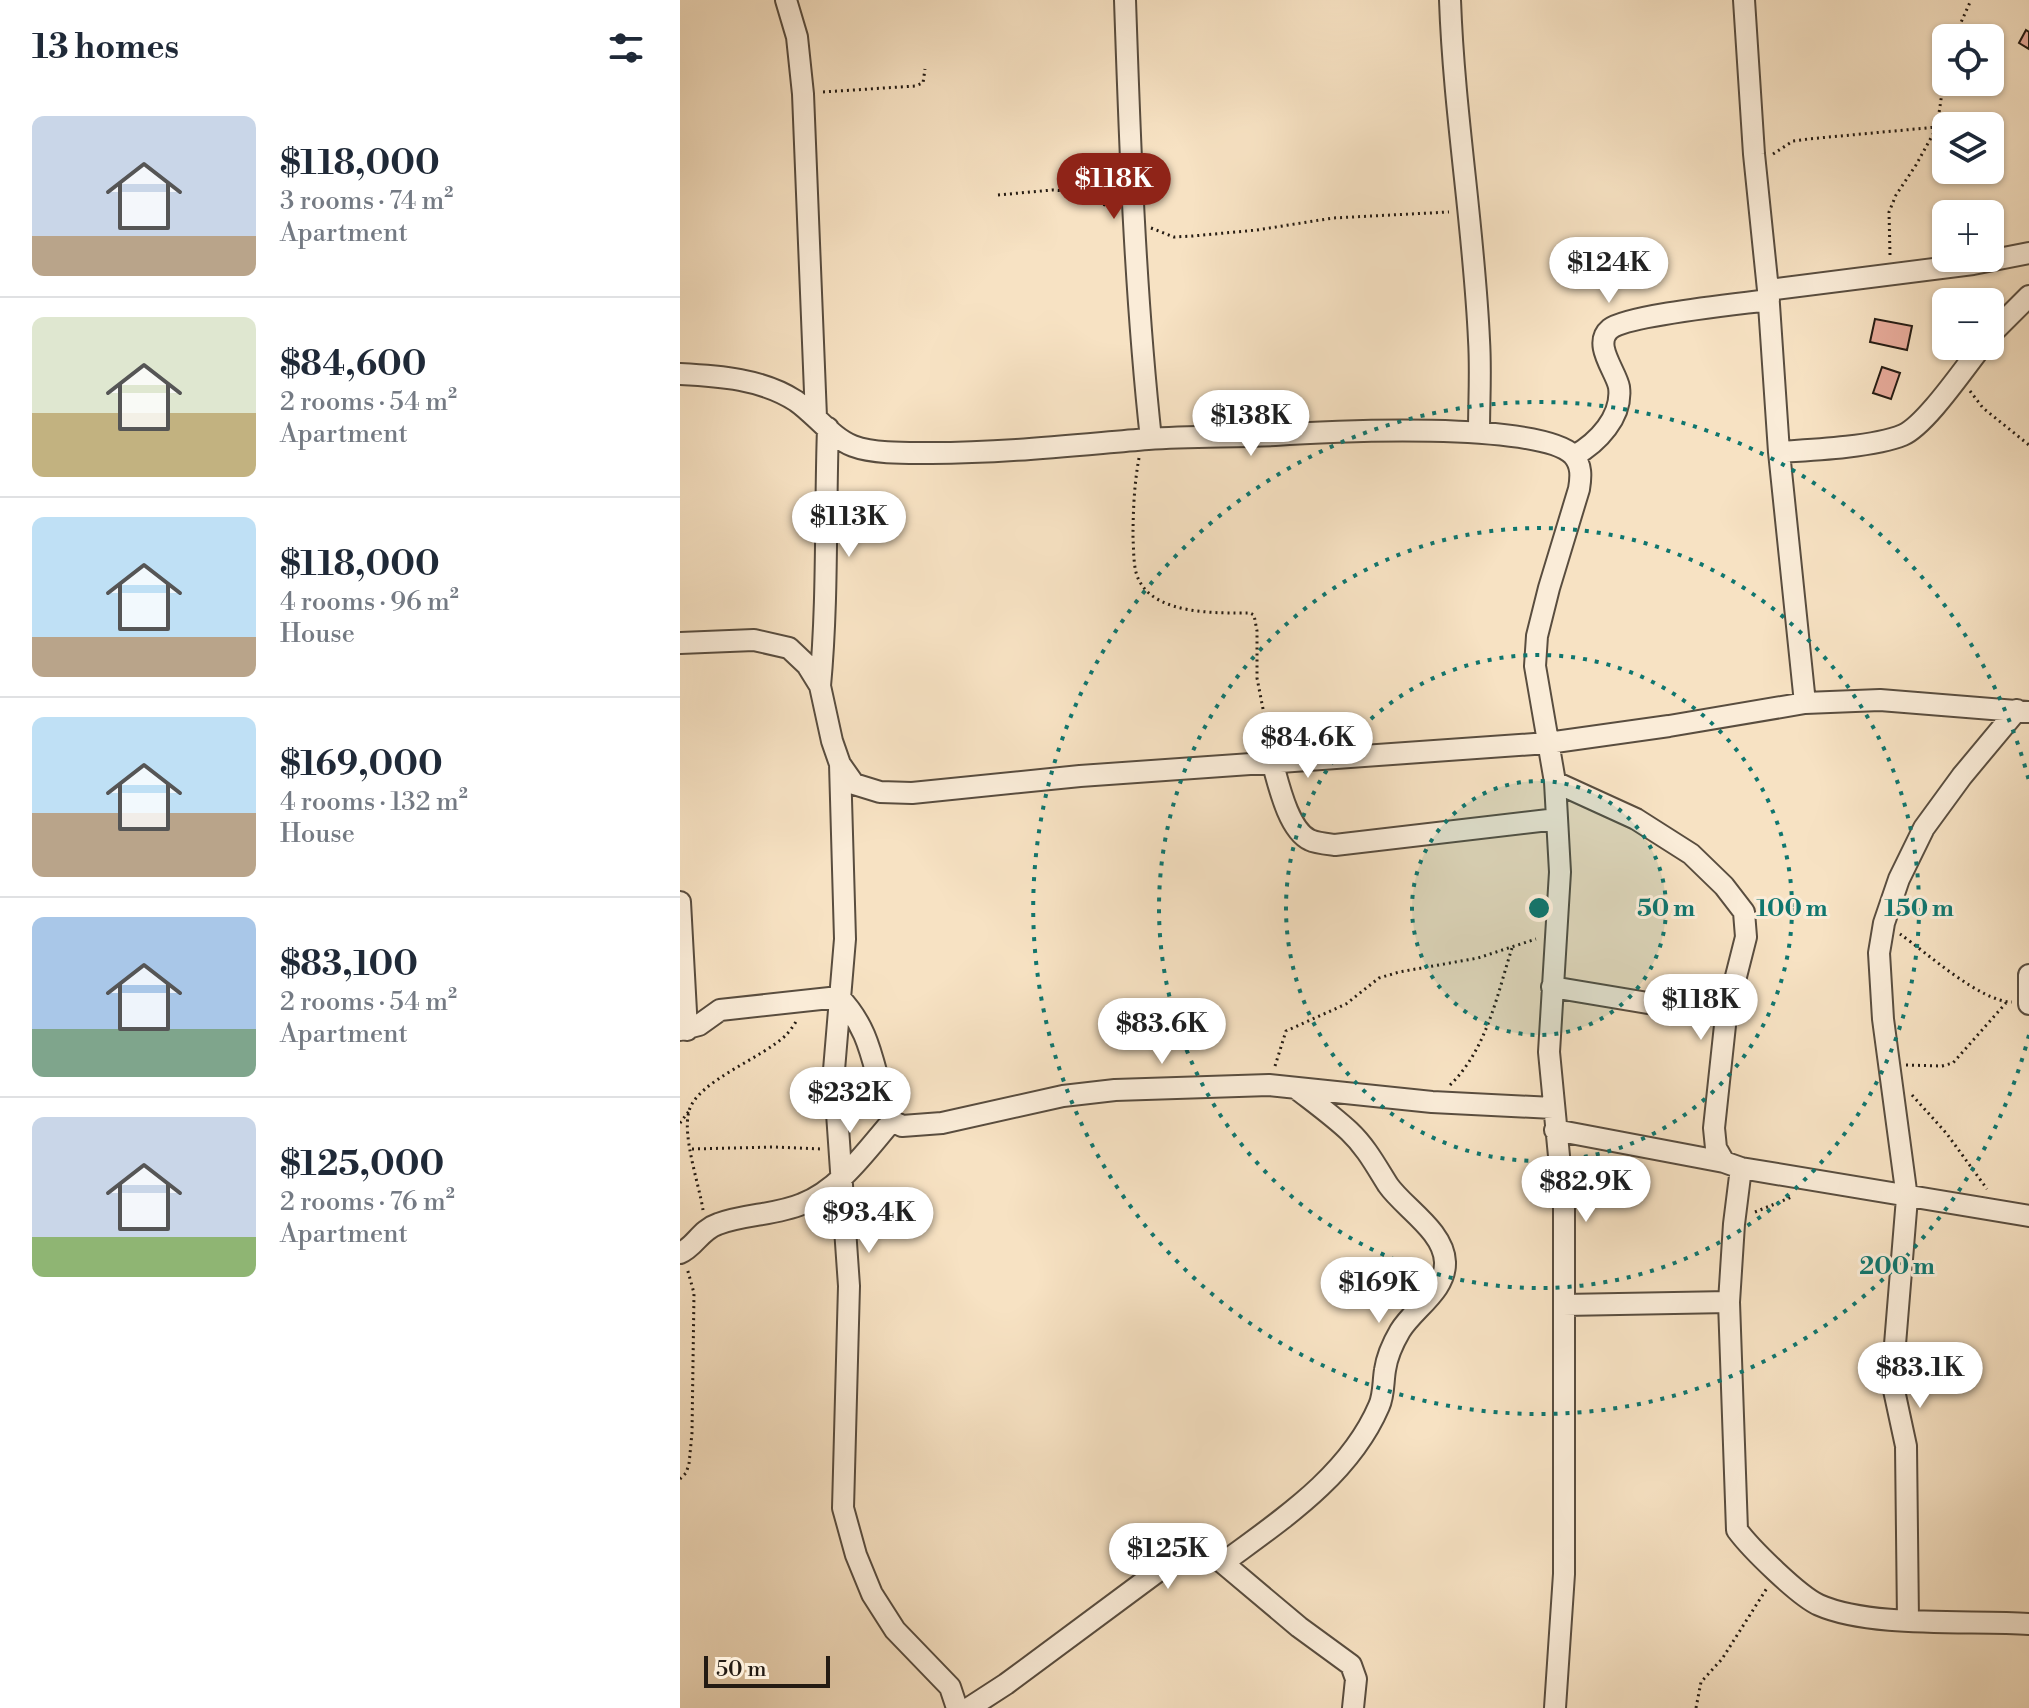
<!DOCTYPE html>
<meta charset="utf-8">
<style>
:root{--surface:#fff;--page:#f6f6f7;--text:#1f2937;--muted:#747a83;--line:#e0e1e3;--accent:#8f2418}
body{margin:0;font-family:"Libre Bodoni",serif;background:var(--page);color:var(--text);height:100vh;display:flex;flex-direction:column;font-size:30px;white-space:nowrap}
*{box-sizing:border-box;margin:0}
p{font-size:26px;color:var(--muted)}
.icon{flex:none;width:44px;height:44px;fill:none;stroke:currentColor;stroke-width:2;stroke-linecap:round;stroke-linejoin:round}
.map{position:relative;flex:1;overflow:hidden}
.details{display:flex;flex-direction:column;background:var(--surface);width:680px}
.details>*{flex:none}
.tools{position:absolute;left:1252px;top:24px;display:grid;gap:16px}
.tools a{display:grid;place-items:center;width:72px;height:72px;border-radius:12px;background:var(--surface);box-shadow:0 2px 6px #0004;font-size:40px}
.scale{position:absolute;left:24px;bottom:20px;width:126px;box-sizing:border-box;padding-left:8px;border:4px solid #241b13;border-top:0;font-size:22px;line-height:28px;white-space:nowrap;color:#241b13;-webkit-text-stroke:6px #faecd8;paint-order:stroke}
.price{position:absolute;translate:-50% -68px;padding:0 18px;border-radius:28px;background:#fff;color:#222;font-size:26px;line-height:52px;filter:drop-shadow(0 2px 4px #0008)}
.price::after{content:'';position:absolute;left:50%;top:48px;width:24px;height:18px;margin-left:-12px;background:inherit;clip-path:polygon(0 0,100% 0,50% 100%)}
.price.current{background:var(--accent);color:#fff}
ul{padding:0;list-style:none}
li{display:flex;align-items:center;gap:24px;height:200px;padding:0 32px}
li+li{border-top:2px solid var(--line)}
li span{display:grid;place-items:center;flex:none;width:224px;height:160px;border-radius:12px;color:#555}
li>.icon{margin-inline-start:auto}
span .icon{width:96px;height:96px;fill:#fffc;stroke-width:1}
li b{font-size:34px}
h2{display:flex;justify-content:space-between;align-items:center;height:96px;padding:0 32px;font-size:34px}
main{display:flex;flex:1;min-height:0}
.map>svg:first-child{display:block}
.building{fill:#e9ac9c;stroke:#241b13;stroke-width:2}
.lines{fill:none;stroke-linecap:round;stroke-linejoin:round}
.minor-casing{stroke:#594d3f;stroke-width:24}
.path{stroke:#241b13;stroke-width:3;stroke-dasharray:2 4;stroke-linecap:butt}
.minor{stroke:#faecd8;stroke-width:20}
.ring{fill:none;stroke:#0f766e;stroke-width:4;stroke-dasharray:4 8}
.centre{fill:#0f766e;stroke:#faecd8;stroke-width:4}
.ring-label{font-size:24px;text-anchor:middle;font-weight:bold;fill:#0f766e;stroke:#faecd8;stroke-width:6;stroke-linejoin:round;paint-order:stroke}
</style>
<main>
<section class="details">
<h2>13 homes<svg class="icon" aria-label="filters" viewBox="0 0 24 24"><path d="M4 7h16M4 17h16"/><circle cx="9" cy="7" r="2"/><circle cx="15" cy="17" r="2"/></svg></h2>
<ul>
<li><span style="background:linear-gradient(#c9d6e8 75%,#b9a48a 0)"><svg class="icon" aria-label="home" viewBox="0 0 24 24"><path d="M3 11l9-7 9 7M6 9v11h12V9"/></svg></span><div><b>$118,000</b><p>3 rooms · 74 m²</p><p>Apartment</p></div></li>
<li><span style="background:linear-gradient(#dfe7d0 60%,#c2b280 0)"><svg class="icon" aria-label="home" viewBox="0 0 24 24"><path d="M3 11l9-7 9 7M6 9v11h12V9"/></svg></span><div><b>$84,600</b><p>2 rooms · 54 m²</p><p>Apartment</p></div></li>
<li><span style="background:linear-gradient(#bfe0f5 75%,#b9a48a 0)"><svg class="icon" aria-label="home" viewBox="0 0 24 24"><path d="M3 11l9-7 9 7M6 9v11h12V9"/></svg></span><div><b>$118,000</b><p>4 rooms · 96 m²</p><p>House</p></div></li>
<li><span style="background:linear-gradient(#bfe0f5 60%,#b9a48a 0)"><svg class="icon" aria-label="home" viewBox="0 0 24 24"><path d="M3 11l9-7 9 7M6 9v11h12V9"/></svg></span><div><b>$169,000</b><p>4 rooms · 132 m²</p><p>House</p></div></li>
<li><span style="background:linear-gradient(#a9c7e8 70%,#7fa58c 0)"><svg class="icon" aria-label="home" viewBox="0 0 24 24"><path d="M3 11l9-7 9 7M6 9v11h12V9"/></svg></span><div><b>$83,100</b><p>2 rooms · 54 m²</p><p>Apartment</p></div></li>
<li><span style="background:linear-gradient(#c9d6e8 75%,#8fb573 0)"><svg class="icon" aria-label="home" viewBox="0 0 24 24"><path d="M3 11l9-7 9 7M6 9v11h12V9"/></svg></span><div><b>$125,000</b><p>2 rooms · 76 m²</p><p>Apartment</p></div></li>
</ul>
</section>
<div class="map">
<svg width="1349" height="1708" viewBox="0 0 1349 1708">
<rect width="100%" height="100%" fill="#f7e2c3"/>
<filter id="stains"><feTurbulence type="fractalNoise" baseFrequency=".0025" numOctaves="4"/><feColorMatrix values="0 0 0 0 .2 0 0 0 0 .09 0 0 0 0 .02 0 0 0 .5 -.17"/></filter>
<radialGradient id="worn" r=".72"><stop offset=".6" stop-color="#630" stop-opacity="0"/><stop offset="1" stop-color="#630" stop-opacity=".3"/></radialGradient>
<!-- building -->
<path class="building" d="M1346 30 1349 32V49L1339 43Z
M1195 319 1232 326 1227 350 1190 342Z
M1202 367 1220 373 1211 399 1193 393Z"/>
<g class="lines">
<!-- minor casing -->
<g class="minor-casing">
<path id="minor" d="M106 0 117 37 123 94 136 417
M445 0C450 147 455 293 471 439
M770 0C774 114 794 227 799 340 801 371 799 401 799 432
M1064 0 1074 154 1088 290 1099 452 1125 703
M1088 290 1293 264 1349 253
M1310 335 1349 296
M0 374C40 376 82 379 116 401 135 414 152 438 173 446 194 454 228 453 251 453 324 453 395 445 468 439 510 436 552 437 595 435 647 431 859 421 893 455 902 465 901 477 899 489L869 588 857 636 855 666 875 782 880 872 869 1052 884 1208V1574L875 1708
M1099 452C1132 450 1194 447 1223 435 1246 425 1285 367 1302 346
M894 456C917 443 943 417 939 387 936 371 912 344 930 329 948 315 1060 304 1089 300
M0 643 74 640 109 648 127 665 140 686 152 741 160 764 174 784 200 792 232 793 400 776 868 743 989 726 1125 703 1200 700 1349 712
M140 686C148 600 145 514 148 428
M592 761C598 782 608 830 630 840 636 843 647 844 655 845L877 819
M160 764 165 939 154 1070 169 1286 163 1508 176 1555 192 1594 215 1630 270 1687 277 1708
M875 782 956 819 1011 854 1044 886 1064 912 1066 937 1046 1016 1034 1128 1036 1148 1044 1162 1061 1168 1349 1216
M0 902 7 1030
M1349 975V1004
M872 987 1046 1016
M0 1030 19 1025 40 1010 159 997C196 1035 192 1076 212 1121L222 1126 262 1123 383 1096 435 1090 589 1085 752 1102 873 1108
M875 1130 1044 1162
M1061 1168 1054 1224 1049 1302 1057 1530C1071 1549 1119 1596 1139 1605 1191 1628 1291 1620 1349 1624
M0 1253C15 1247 20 1230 38 1224 65 1214 96 1215 122 1204 160 1189 186 1151 212 1121
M884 1305 1049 1302
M543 1563C601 1520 669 1476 699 1406 704 1395 703 1382 705 1370 707 1356 713 1343 720 1331 734 1308 766 1291 765 1262 764 1231 724 1208 708 1185 696 1166 686 1147 669 1131 653 1116 635 1103 617 1089
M1228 1620 1226 1446 1212 1381 1227 1198 1203 1019 1199 953 1204 923 1219 879 1244 828 1282 776 1337 710
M289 1708 326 1684 477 1572 503 1555 515 1551 528 1554 543 1563 619 1627 671 1665 676 1679 673 1708"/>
</g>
<!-- path -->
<path class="path" d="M1274 38 1291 0
M143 92 235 86 243 83 245 69
M1093 154 1113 141 1128 139 1257 127
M318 195 372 190 387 191 433 208
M471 228 494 237 513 236 577 230 653 218 769 212
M1210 255 1209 212 1216 195 1236 165 1257 127 1266 65
M1290 391 1303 408 1349 445
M459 458C454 485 453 513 453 539 454 553 453 571 460 582 478 615 538 613 570 613L574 615 577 631V678L590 745
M1220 934C1247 953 1301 1002 1332 1002
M1226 1065 1262 1066 1273 1063 1326 1003
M595 1066 606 1031 666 1004 699 978 719 972 798 958 856 939
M770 1085C807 1049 817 995 832 948
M1232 1095 1267 1134 1307 1189
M0 1123 9 1111
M12 1149 94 1147 141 1149
M23 1210C19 1184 2 1136 9 1111 17 1081 83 1058 106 1035 110 1031 114 1025 117 1020
M1075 1212 1112 1197
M0 1479 6 1473 9 1464 12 1433 14 1293 7 1268
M1016 1708 1021 1682 1042 1659 1087 1588"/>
<!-- minor -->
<use href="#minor" class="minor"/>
</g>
<!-- distance rings -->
<circle cx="859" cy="908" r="127" fill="#0f766e" fill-opacity=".12"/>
<g class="ring">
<circle cx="859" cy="908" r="127"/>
<circle cx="859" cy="908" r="253"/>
<circle cx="859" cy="908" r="380"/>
<path d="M1349 1035A506 506 0 1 1 1349 781"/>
</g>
<circle cx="859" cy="908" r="12" class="centre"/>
<g class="ring-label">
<text x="986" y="916">50 m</text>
<text x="1112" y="916">100 m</text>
<text x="1239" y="916">150 m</text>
<text x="1217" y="1274">200 m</text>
</g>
<rect width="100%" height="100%" filter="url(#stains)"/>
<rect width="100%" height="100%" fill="url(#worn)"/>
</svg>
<div class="tools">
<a><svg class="icon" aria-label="locate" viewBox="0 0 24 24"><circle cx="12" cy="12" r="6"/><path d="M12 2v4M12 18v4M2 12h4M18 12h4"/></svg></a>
<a><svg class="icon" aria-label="layers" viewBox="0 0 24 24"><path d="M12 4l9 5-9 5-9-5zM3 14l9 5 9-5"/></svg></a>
<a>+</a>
<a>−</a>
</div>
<div class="scale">50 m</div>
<b class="price current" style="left:434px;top:221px">$118K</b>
<b class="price" style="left:929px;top:305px">$124K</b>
<b class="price" style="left:571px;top:458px">$138K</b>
<b class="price" style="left:169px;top:559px">$113K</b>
<b class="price" style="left:628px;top:780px">$84.6K</b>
<b class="price" style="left:1021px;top:1042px">$118K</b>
<b class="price" style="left:482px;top:1066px">$83.6K</b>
<b class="price" style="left:170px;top:1135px">$232K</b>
<b class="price" style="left:906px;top:1224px">$82.9K</b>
<b class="price" style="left:189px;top:1255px">$93.4K</b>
<b class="price" style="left:699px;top:1325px">$169K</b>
<b class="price" style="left:1240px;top:1410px">$83.1K</b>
<b class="price" style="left:488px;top:1591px">$125K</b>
</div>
</main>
